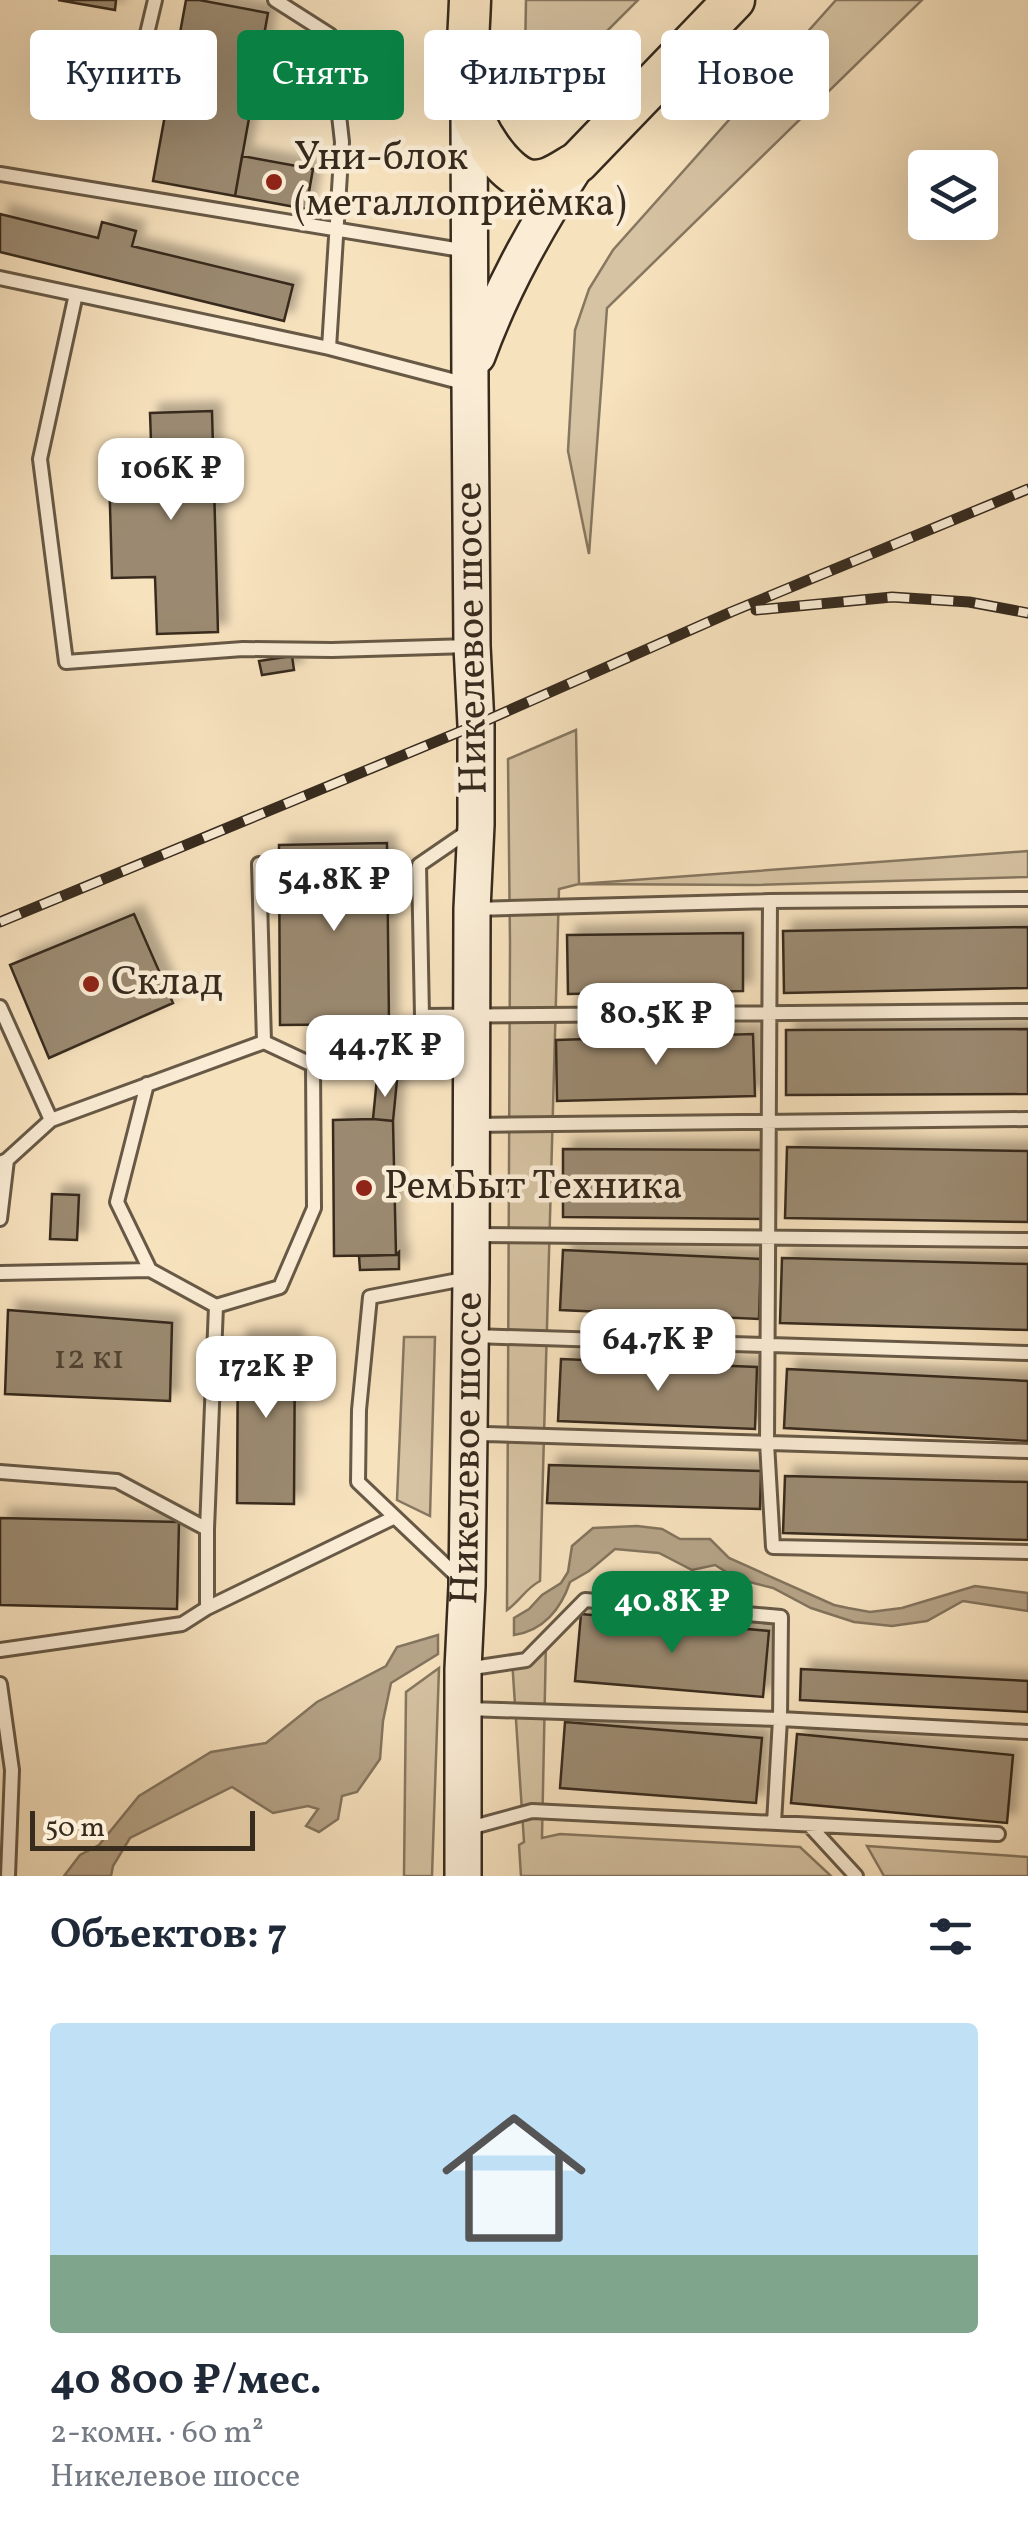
<!DOCTYPE html>
<html lang="ru">
<meta charset="utf-8">
<style>
:root{--surface:#fff;--page:#f2f2f3;--text:#1f2937;--muted:#747a83;--line:#e0e1e3;--accent:#0b8043}
body{margin:0;font-family:Vollkorn,serif;background:var(--page);color:var(--text);height:100vh;display:flex;flex-direction:column;font-size:38px;white-space:nowrap}
*{box-sizing:border-box;margin:0}
p{font-size:32px;color:var(--muted)}
.icon{flex:none;width:55px;height:55px;fill:none;stroke:currentColor;stroke-width:2;stroke-linecap:round;stroke-linejoin:round}
.map{position:relative;height:1876px;overflow:hidden}
.sheet{display:flex;flex-direction:column;background:var(--surface);flex:1}
.sheet>*{flex:none}
.top-card{position:absolute;left:30px;top:30px;width:970px;height:90px;display:flex;gap:20px}
.buttons{position:absolute;left:908px;top:150px;display:grid;gap:20px}
.buttons a{display:grid;place-items:center;width:90px;height:90px;border-radius:10px;background:var(--surface);box-shadow:0 10px 40px #0002;font-size:50px}
.scale{position:absolute;left:30px;bottom:25px;width:225px;box-sizing:border-box;padding-left:10px;border:5px solid #372b1e;border-top:0;font-size:28px;line-height:35px;white-space:nowrap;color:#372b1e;-webkit-text-stroke:8px #faecd5;paint-order:stroke}
.price{position:absolute;translate:-50% -85px;padding:0 22px;border-radius:20px;background:#fff;color:#222;font-size:32px;line-height:65px;filter:drop-shadow(0 2px 5px #0008)}
.price::after{content:'';position:absolute;left:50%;top:60px;width:30px;height:22px;margin-left:-15px;background:inherit;clip-path:polygon(0 0,100% 0,50% 100%)}
.price.current{background:var(--accent);color:#fff}
ul{padding:0;list-style:none}
li{display:grid;align-content:center;gap:20px;height:530px;padding:0 50px}
li+li{border-top:2px solid var(--line)}
li span{display:grid;place-items:center;height:310px;border-radius:10px;color:#555}
li>.icon{margin-inline-start:auto}
span .icon{width:180px;height:180px;fill:#fffc;stroke-width:1}
li b{font-size:42px}
h2{display:flex;justify-content:space-between;align-items:center;height:120px;padding:0 50px;font-size:42px}
.pill{padding:0 35px;border-radius:10px;background:var(--surface);box-shadow:0 10px 40px #0002;font-size:35px;line-height:90px}
.pill.current{background:var(--accent);color:#fff}
.map>svg:first-child{display:block}
.green{fill:#d6c3a3;stroke:#867760;stroke-width:2.5}
.water{fill:#b6a488;stroke:#83745e;stroke-width:2.5}
.building{fill:#9b8a71;stroke:#372b1e;stroke-width:2.5;filter:url(#shadow)}
.lines{fill:none;stroke-linecap:round;stroke-linejoin:round}
.service-casing{stroke:#675946;stroke-width:18}
.secondary-casing{stroke:#372b1e;stroke-width:40}
.primary-casing{stroke:#372b1e;stroke-width:45}
.service{stroke:#faecd5;stroke-width:12}
.secondary{stroke:#faecd5;stroke-width:35}
.primary{stroke:#f7e2be;stroke-width:40}
.rail-casing{stroke:#372b1e;stroke-width:11}
.rail{stroke:#faecd5;stroke-width:8;stroke-dasharray:22;stroke-linecap:butt}
.poi-dot{fill:#8f2418;stroke:#faecd5;stroke-width:4}
.labels{text-anchor:middle;dominant-baseline:central;stroke-width:9;stroke-linejoin:round;paint-order:stroke}
.number-label{font-size:35px;fill:#504333}
.poi-label{font-size:40px;fill:#372b1e;stroke:#faecd5;text-anchor:start}
.street-label{font-size:40px;fill:#372b1e;stroke:#faecd5}
</style>
<div class="map">
<svg width="1028" height="1876" viewBox="0 0 1028 1876">
<defs>
<filter id="shadow"><feDropShadow dx="9" dy="-9" stdDeviation="5" flood-color="#0004"/></filter>
</defs>
<rect width="100%" height="100%" fill="#f7e2be"/>
<filter id="stains"><feTurbulence type="fractalNoise" baseFrequency=".002" numOctaves="4"/><feColorMatrix values="0 0 0 0 .2 0 0 0 0 .09 0 0 0 0 .02 0 0 0 .5 -.17"/></filter>
<radialGradient id="worn" r=".72"><stop offset=".6" stop-color="#630" stop-opacity="0"/><stop offset="1" stop-color="#630" stop-opacity=".3"/></radialGradient>
<!-- green -->
<path class="green" d="M526 0H638L578 60 552 79 535 76 525 58Z
M836 0H922L607 308 589 554 568 451 575 330 589 289 613 250Z
M576 730 579 884 1028 851V877L754 885 579 884 559 889 540 1581C526 1588 520 1601 507 1610L510 944 508 759Z
M404 1337H435L430 1516 397 1500Z
M546 1640 542 1838 560 1834 800 1847 831 1876H521L519 1845 524 1842 512 1659Z
M439 1668 432 1876H404L406 1692Z
M867 1846 1028 1857V1876H884Z"/>
<!-- water -->
<path class="water" d="M637 1526 662 1529 680 1539H710L729 1558 834 1605 848 1608 870 1612 902 1608 975 1586 1028 1593V1611L963 1601 927 1621 892 1626 854 1622 811 1608 773 1588 738 1579 715 1565 692 1570 659 1553 615 1549 589 1571 570 1582C561 1609 543 1631 514 1635V1618L529 1609 542 1595 561 1583 568 1572 572 1546 593 1528Z
M438 1635V1654L391 1683 383 1721 380 1759 357 1792 342 1796 338 1819 319 1832 306 1826 318 1809 308 1806 273 1813 232 1787 130 1838 113 1866 111 1876H64L80 1855 99 1845 139 1796 211 1752 266 1743 317 1702 386 1666 397 1647Z"/>
<!-- building -->
<path class="building" d="M58 0H116L115 10Z
M186 0H199L268 13 235 196 153 181Z
M242 156 313 169 306 209 235 196Z
M0 214 98 238 102 222 136 231 132 246 293 285 284 321 0 252Z
M212 411 218 632 157 634 155 577 112 578 109 471 152 470 150 413Z
M292 656 294 670 262 675 259 661Z
M387 843 389 1024 280 1025 279 845Z
M134 914 173 1003 49 1058 10 965Z
M1028 927V988L784 993 783 931Z
M743 933V991L568 994 567 935Z
M1028 1029V1094L786 1095V1030Z
M753 1034 755 1096 557 1101 556 1040Z
M377 1078 397 1080 393 1121 373 1119Z
M373 1119 393 1121 396 1255 334 1256 333 1120Z
M787 1147 1028 1151V1222L785 1218Z
M563 1149 764 1150V1219L563 1217Z
M52 1194 79 1195 77 1240 50 1239Z
M563 1250 761 1259 759 1319 560 1310Z
M399 1252V1269L360 1270 359 1256 396 1255Z
M782 1258 1028 1264V1330L780 1323Z
M8 1310 172 1323 170 1401 5 1394Z
M238 1338H295L294 1504 237 1503Z
M561 1359 757 1367 755 1429 558 1421Z
M787 1369 1028 1381V1441L784 1428Z
M549 1465 761 1471 760 1509 547 1503Z
M785 1476 1028 1482V1540L783 1533Z
M0 1518 179 1522 177 1609 0 1605Z
M581 1614 769 1631 763 1697 575 1681Z
M801 1669 1028 1681V1712L800 1700Z
M565 1722 762 1738 756 1803 560 1788Z
M797 1734 1013 1755 1007 1823 791 1803Z"/>
<g class="lines">
<!-- service casing -->
<g class="service-casing">
<path id="service" d="M275 0 330 35 342 142 329 348
M40 45 140 63 155 0
M0 174 467 251
M0 278 329 348 467 384
M76 294 40 459 66 662 243 649 332 650 470 646
M470 830 419 865 422 1016 1028 1011
M259 864 264 1042
M770 901 767 1443 773 1547 1028 1552
M475 909 770 901 1028 899
M0 1007 51 1120
M147 1084 117 1202 150 1270 216 1306 280 1287 314 1208 313 1065
M473 1125 1028 1119
M0 1163 7 1160 51 1120 264 1042 313 1065 468 1068
M0 1219 7 1160
M473 1235 1028 1240
M0 1273 150 1270
M473 1336 1028 1353
M471 1440 486 1434 1028 1451
M0 1472 117 1481 207 1529
M459 1578 358 1482 359 1410 370 1297 469 1278
M207 1608 393 1518
M0 1650 182 1624 207 1608V1529L216 1306
M466 1669 526 1660 585 1600 781 1617 780 1719 774 1823
M0 1684 12 1770 8 1876
M467 1709 780 1719 1028 1732
M809 1825 856 1876
M466 1829 532 1811 998 1834"/>
</g>
<!-- secondary casing -->
<g class="secondary-casing">
<g id="secondary">
<path d="M477 356C502 287 538 224 578 162"/>
<path id="s1" d="M463 1876V1669L467 1586 471 1278 472 909 476 825V725L472 646 470 385 469 106"/>
</g>
</g>
<!-- primary casing -->
<g class="primary-casing">
<path id="primary" d="M470 0C469 32 465 70 469 102 472 125 503 175 528 180 547 184 562 171 578 162L734 0"/>
</g>
<!-- service -->
<use href="#service" class="service"/>
<!-- secondary -->
<use href="#secondary" class="secondary"/>
<!-- primary -->
<use href="#primary" class="primary"/>
<!-- rail casing -->
<g class="rail-casing">
<path id="rail" d="M756 610 892 597 969 602 1028 613
M0 922 476 725 731 612 1028 489"/>
</g>
<!-- rail -->
<use href="#rail" class="rail"/>
</g>
<!-- markers -->
<g class="poi-dot">
<circle cx="274" cy="182" r="10"/>
<circle cx="91" cy="984" r="10"/>
<circle cx="364" cy="1188" r="10"/>
</g>
<g class="labels">
<!-- number labels -->
<g class="number-label">
<text x="89" y="1359">12 к1</text>
</g>
<!-- poi labels -->
<g class="poi-label">
<text x="294" y="159">Уни-блок<tspan x="294" dy="46">(металлоприёмка)</tspan></text>
<text x="111" y="984">Склад</text>
<text x="384" y="1188">РемБыт Техника</text>
</g>
<!-- street labels -->
<g class="street-label">
<text transform="translate(473 638) rotate(-91)">Никелевое шоссе</text>
<text stroke="none"><textPath href="#s1" startOffset="428">Никелевое шоссе</textPath></text>
</g>
</g>
<rect width="100%" height="100%" filter="url(#stains)"/>
<rect width="100%" height="100%" fill="url(#worn)"/>
</svg>
<div class="buttons">
<a><svg class="icon" aria-label="layers" viewBox="0 0 24 24"><path d="M12 4l9 5-9 5-9-5zM3 14l9 5 9-5"/></svg></a>
</div>
<div class="scale">50 m</div>
<b class="price" style="left:171px;top:523px">106K ₽</b>
<b class="price" style="left:334px;top:934px">54.8K ₽</b>
<b class="price" style="left:656px;top:1068px">80.5K ₽</b>
<b class="price" style="left:385px;top:1100px">44.7K ₽</b>
<b class="price" style="left:658px;top:1394px">64.7K ₽</b>
<b class="price" style="left:266px;top:1421px">172K ₽</b>
<b class="price current" style="left:672px;top:1656px">40.8K ₽</b>
<div class="top-card">
<a class="pill">Купить</a>
<a class="pill current">Снять</a>
<a class="pill">Фильтры</a>
<a class="pill">Новое</a>
</div>
</div>
<section class="sheet">
<h2>Объектов: 7<svg class="icon" aria-label="filters" viewBox="0 0 24 24"><path d="M4 7h16M4 17h16"/><circle cx="9" cy="7" r="2"/><circle cx="15" cy="17" r="2"/></svg></h2>
<ul>
<li><span style="background:linear-gradient(#bfe0f5 75%,#7fa58c 0)"><svg class="icon" aria-label="home" viewBox="0 0 24 24"><path d="M3 11l9-7 9 7M6 9v11h12V9"/></svg></span><div><b>40 800 ₽/мес.</b><p>2-комн. · 60 m²</p><p>Никелевое шоссе</p></div></li>
</ul>
</section>
